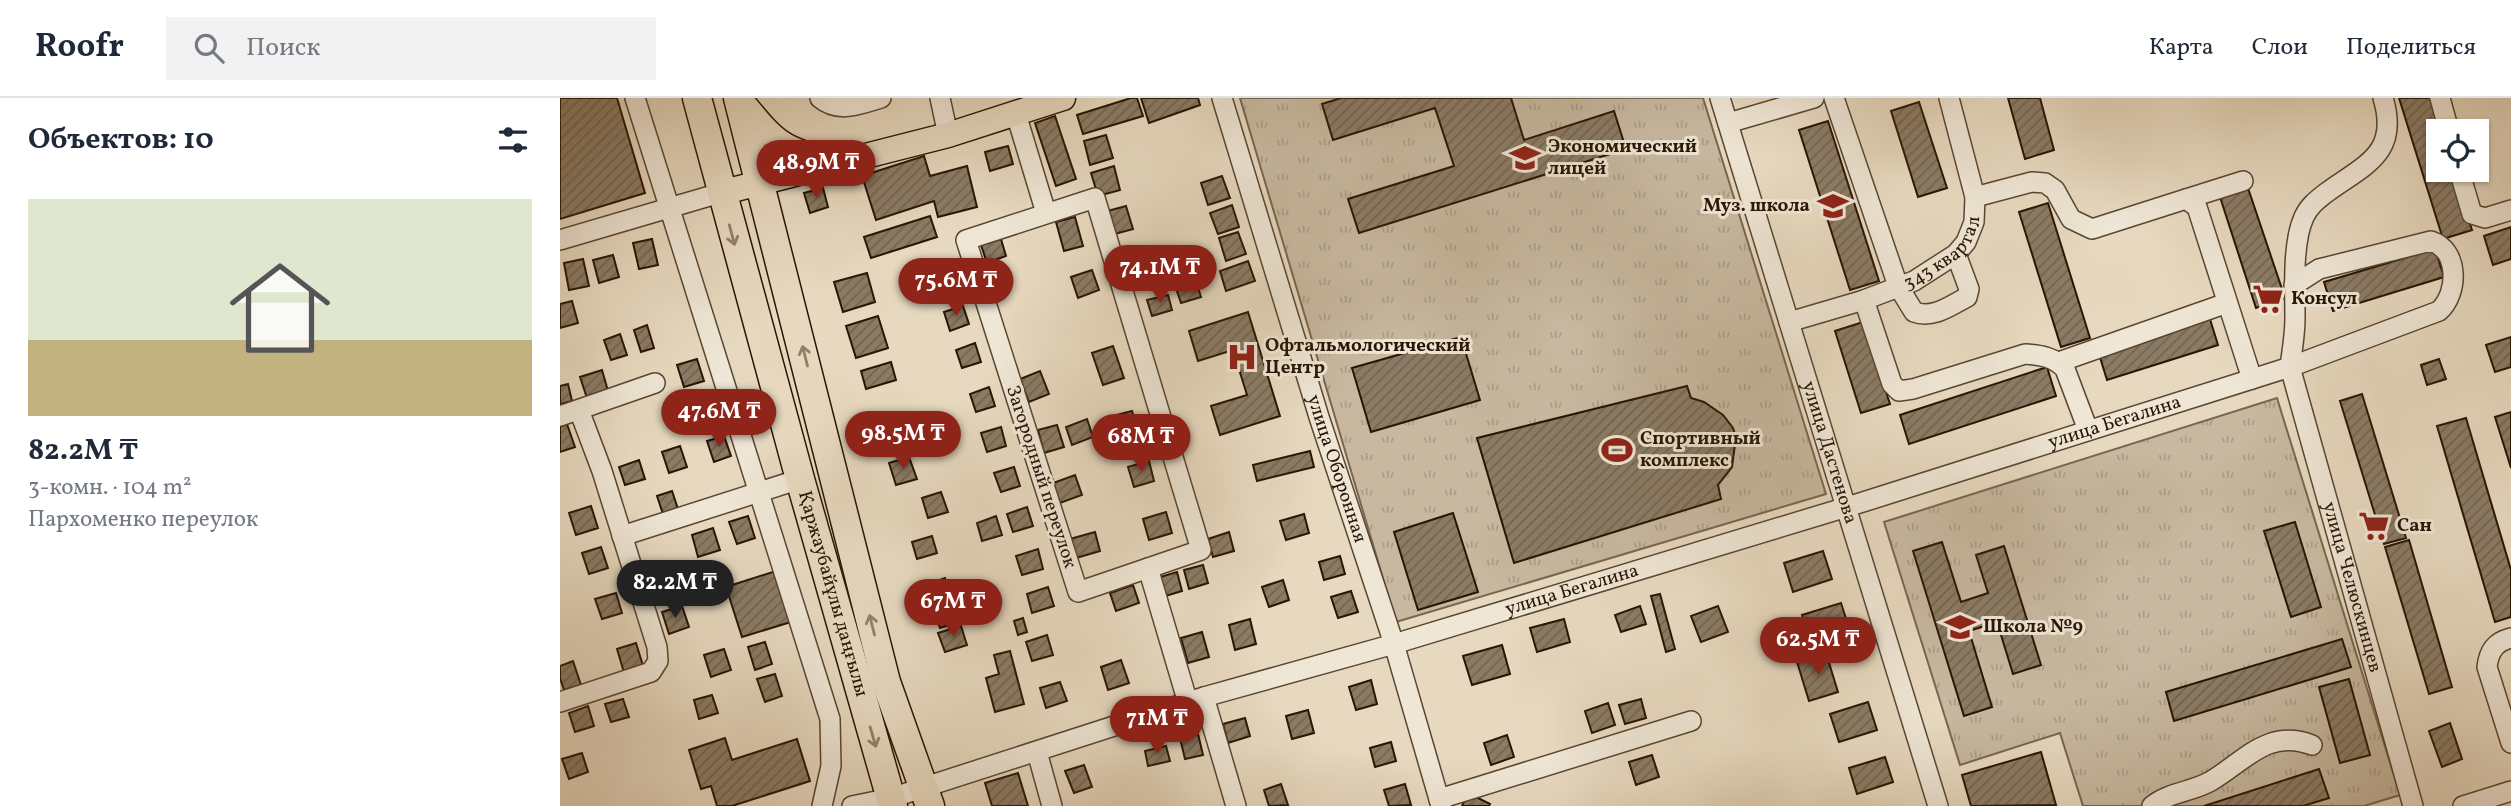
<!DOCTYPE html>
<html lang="ru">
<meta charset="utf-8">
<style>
:root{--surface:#fff;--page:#f2f2f3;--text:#1f2937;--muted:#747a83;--line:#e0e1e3;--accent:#8f2418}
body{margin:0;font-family:Vollkorn,serif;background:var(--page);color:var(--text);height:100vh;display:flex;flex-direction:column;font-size:26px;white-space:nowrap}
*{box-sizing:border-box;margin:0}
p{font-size:23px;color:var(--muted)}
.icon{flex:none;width:38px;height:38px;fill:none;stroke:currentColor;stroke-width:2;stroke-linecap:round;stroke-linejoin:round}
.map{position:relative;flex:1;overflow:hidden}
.details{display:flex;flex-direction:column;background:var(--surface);width:560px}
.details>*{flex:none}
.tools{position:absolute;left:1866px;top:21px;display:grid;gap:14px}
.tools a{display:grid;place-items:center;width:63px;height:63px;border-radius:0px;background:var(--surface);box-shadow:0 2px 5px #0004;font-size:35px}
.price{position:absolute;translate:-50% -60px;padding:0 16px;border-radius:24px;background:var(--accent);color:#fff;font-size:23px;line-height:46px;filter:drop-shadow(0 2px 4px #0008)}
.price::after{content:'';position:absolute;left:50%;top:42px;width:21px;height:16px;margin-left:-10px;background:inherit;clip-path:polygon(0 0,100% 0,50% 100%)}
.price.active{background:#222;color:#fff}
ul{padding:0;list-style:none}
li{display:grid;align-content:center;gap:14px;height:371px;padding:0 28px}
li+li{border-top:2px solid var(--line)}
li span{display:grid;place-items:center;height:217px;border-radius:0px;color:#555}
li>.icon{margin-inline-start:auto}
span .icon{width:126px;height:126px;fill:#fffc;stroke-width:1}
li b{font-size:30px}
h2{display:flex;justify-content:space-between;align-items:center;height:84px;padding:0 28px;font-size:30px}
header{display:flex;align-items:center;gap:42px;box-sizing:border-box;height:98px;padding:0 35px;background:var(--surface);border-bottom:2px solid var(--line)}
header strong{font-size:33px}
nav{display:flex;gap:38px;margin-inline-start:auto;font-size:24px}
.search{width:490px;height:63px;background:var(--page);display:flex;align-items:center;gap:18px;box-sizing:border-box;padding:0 24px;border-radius:0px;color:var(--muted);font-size:26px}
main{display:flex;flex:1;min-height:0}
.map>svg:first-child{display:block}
.park{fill:url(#park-tufts);stroke:#786651;stroke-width:2}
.building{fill:url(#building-hatch);stroke:#281503;stroke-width:2}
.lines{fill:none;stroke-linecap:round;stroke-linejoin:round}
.minor-casing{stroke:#584632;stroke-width:22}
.major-casing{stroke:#281503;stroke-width:27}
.highway-casing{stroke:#281503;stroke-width:31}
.minor{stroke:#efe6d5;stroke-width:19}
.major{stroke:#e7d9bf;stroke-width:24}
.highway{stroke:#e7d9bf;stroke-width:28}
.oneway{stroke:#91816a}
.labels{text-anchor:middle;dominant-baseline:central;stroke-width:6;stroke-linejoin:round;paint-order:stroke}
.poi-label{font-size:19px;font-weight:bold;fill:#281503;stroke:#efe6d5;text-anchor:start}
.street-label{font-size:19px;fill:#281503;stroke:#efe6d5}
</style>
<header>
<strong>Roofr</strong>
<div class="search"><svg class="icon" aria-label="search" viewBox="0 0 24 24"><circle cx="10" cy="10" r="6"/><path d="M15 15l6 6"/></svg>Поиск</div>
<nav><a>Карта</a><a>Слои</a><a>Поделиться</a></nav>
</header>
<main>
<section class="details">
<h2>Объектов: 10<svg class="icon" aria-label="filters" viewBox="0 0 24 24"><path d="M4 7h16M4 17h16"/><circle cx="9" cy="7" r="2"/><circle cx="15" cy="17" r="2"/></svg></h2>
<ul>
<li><span style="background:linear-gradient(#dfe7d0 65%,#c2b280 0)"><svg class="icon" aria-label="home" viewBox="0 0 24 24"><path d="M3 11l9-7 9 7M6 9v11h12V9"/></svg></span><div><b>82.2M ₸</b><p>3-комн. · 104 m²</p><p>Пархоменко переулок</p></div></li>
</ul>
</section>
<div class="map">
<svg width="1951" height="708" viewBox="0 0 1951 708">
<defs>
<pattern id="park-tufts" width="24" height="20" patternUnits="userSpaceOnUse" patternTransform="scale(1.75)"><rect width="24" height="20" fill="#c7b89f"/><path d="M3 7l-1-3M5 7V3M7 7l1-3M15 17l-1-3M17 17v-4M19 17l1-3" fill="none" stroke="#ab9d87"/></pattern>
<pattern id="building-hatch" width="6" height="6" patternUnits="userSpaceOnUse" patternTransform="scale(1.75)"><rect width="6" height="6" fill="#8b7b65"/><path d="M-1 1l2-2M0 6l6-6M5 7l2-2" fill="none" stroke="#726451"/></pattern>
</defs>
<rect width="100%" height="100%" fill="#e7d9bf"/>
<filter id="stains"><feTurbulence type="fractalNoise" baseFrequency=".00286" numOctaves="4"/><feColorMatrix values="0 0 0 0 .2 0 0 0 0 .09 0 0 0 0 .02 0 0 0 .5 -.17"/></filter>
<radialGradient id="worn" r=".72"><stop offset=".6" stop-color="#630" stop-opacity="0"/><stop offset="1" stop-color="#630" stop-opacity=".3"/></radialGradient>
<!-- park -->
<path class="park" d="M680 0H1143L1266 396 836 524Z
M1717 300 1840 697 1804 708H1523L1500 635 1400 667 1324 424Z"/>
<!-- building -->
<path class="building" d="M0 0H57L85 95 0 121Z
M571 0H577L583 18 523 36 517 17Z
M581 0H638L640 7 589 25Z
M781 0H951L964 42 1054 13 1066 51 799 135 788 101 894 68 875 10 773 42 762 6Z
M1448 0H1480L1494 52 1465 61Z
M1839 0H1871L1881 33H1878V72H1893L1912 132 1883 141Z
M1359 4 1387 90 1358 99 1331 13Z
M495 18 516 81 496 88 475 25Z
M1268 23 1319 183 1290 192 1239 32Z
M546 37 553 60 530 67 524 43Z
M448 48 453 66 430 73 425 54Z
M364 58 370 78 407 68 417 109 378 119 374 103 316 122 302 78Z
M554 68 560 92 538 98 531 75Z
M662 78 670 100 648 107 641 85Z
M263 90 268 109 250 115 244 95Z
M1688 90 1725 200 1696 210 1660 99Z
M1488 105 1530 240 1501 249 1459 114Z
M672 107 679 129 658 136 650 115Z
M566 108 573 131 551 137 544 114Z
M370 118 377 139 311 160 304 139Z
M515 119 523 148 504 153 496 124Z
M1951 129V161L1933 167 1924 138Z
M678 134 686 156 666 163 659 140Z
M92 141 98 167 79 171 73 145Z
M441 141 446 158 427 165 421 147Z
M1875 151 1884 179 1773 213 1764 184Z
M578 155 585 176 567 182 560 161Z
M53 157 59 179 39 185 33 162Z
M23 161 29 188 9 192 4 165Z
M391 163 397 181 377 188 372 169Z
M688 163 695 183 666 193 660 173Z
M532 172 539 192 518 200 511 179Z
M307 175 315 204 283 214 274 184Z
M635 180 641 199 621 205 615 187Z
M608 197 612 212 592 218 587 202Z
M12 203 18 225 0 230V206Z
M403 208 409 226 390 233 384 214Z
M688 214 720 318 660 337 651 308 687 297 673 252 638 263 629 233Z
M318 218 328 250 296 260 286 228Z
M1649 218 1658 247 1547 282 1538 253Z
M1303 224 1330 306 1301 315 1275 233Z
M87 227 94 250 81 254 74 232Z
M60 236 67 257 51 262 44 242Z
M901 239 920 302 811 334 792 270Z
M1951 239V269L1935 274 1926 247Z
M415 245 421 264 402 270 396 252Z
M553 248 564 280 543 287 532 255Z
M137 261 144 283 124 289 117 267Z
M1879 261 1886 281 1867 287 1861 267Z
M331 264 336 282 306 291 301 273Z
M1487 269 1496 298 1349 346 1340 317Z
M42 272 48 293 27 300 20 279Z
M480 273 489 296 469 304 460 281Z
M8 286 12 303 0 306V288Z
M1127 288 1131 300 1144 304 1163 317 1173 330 1176 339 1172 369 1158 387 1161 401 954 465 917 340Z
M429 289 435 308 416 314 410 296Z
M1802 296 1846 440 1824 446 1780 303Z
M572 313 578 333 559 338 553 318Z
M1951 314V370L1935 319Z
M336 318 341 336 319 343 314 324Z
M1906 320 1951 472V519L1935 524 1877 328Z
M527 321 533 339 512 347 506 329Z
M7 326 15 349 0 354V329Z
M497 327 504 349 484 355 478 332Z
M441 329 446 348 427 354 421 335Z
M164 338 171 358 154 364 147 343Z
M120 348 127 369 109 375 102 354Z
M750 353 754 369 697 383 693 367Z
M349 359 357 381 336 387 329 365Z
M79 362 85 381 65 387 59 369Z
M589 363 594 383 574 389 568 369Z
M454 369 460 388 441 394 434 375Z
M515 377 522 397 500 405 493 385Z
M112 393 119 414 104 419 97 398Z
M381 394 388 414 368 420 362 400Z
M31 408 38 430 16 437 9 415Z
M467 409 473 428 453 434 447 416Z
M606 414 612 435 589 442 583 421Z
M893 415 918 494 858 512 834 434Z
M744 416 749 435 726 442 720 423Z
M188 418 195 440 177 446 169 424Z
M436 418 442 437 422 443 417 425Z
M1735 424 1761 509 1731 519 1704 433Z
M153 430 160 452 138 459 132 437Z
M535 434 540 453 516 460 510 441Z
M669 434 674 453 653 459 648 441Z
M372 438 377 455 357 461 352 444Z
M1849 442 1892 589 1869 596 1825 449Z
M1382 444 1401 504 1428 495 1416 457 1444 448 1481 567 1453 576 1437 524 1409 533 1432 609 1404 618 1353 453Z
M41 449 48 470 29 476 22 455Z
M478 451 483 471 462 477 456 458Z
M1263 453 1272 481 1233 494 1224 465Z
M780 458 785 476 764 482 759 464Z
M113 466 119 486 98 493 92 472Z
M643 467 648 485 629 491 624 472Z
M219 472 234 523 182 539 166 489Z
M617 474 622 493 602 499 597 480Z
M385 480 390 497 371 503 365 487Z
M723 482 729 502 709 509 702 489Z
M573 487 579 505 556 513 550 495Z
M488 489 494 508 472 515 467 496Z
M791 493 798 514 778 520 771 499Z
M56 495 62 515 42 521 35 501Z
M1100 496 1115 551 1106 554 1091 498Z
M395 504 401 523 380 530 374 511Z
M1281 505 1290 533 1251 546 1242 517Z
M122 508 129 529 109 536 102 514Z
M1080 508 1086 526 1061 534 1055 517Z
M1158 508 1168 534 1141 544 1131 518Z
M463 520 467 534 458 537 454 523Z
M690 521 696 546 675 552 669 527Z
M1004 521 1010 544 977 554 970 530Z
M401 528 407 547 385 554 378 535Z
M642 534 649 559 628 565 621 540Z
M487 537 493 557 472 563 466 544Z
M1782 541 1791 569 1614 623 1606 594Z
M205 544 212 566 195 572 188 549Z
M76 545 84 571 65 578 57 551Z
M942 547 950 576 912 587 903 558Z
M164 551 171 572 151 579 144 557Z
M450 553 464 606 435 614 426 580 439 576 434 557Z
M1266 555 1278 594 1249 603 1237 564Z
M561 562 569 585 548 592 541 569Z
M13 563 21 587 4 592 0 580V568Z
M215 576 222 598 205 604 197 581Z
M1789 581 1810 657 1780 665 1759 589Z
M811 582 817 606 796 612 789 589Z
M500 584 507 603 486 610 480 590Z
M152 597 158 615 139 621 134 602Z
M63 601 69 619 51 624 45 606Z
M1081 601 1086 620 1065 626 1059 607Z
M1308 604 1317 632 1279 644 1270 616Z
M1048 605 1055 627 1032 635 1025 613Z
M28 608 34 628 15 634 9 615Z
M748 612 754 635 732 641 726 618Z
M685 620 690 638 668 645 663 626Z
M1890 625 1902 661 1882 669 1869 633Z
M638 636 643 657 625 661 620 640Z
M947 637 954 659 931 667 924 645Z
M165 640 172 662 237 641 250 683 172 708H157L151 688 141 691 129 652Z
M831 644 836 663 815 669 810 650Z
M606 648 610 663 588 668 585 653Z
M1481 654 1496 707 1411 708 1402 677Z
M22 655 28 674 9 681 2 661Z
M1092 657 1099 679 1076 687 1069 664Z
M1325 659 1333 684 1297 696 1289 670Z
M524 667 532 689 514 695 505 673Z
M1759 671 1769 700 1743 708H1644Z
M458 675 468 708H432L425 685Z
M721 686 728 707 709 708 704 692Z
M845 686 851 707 829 708 824 692Z
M908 695 930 706 929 708H902Z"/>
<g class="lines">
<!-- minor casing -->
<g class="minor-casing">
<g id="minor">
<path d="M75 0 270 621 271 668 262 708"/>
<path d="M260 0C279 16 300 6 321 0"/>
<path d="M380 0 388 37"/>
<path id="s1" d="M662 0 759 319 834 546 881 708"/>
<path id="s2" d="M1160 0 1378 708"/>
<path d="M1274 0 1338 188 1354 214C1373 221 1390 208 1407 199L1409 191 1396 156"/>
<path id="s3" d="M1823 0C1840 56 1804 67 1766 95 1757 102 1749 108 1744 119 1732 145 1735 192 1735 220 1735 237 1732 253 1730 269L1853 708"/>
<path d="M1880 0 1889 33"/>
<path d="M456 16 486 115"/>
<path d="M1168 25 1254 0"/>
<path d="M1899 72 1912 116 1925 120 1951 112"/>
<path d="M1415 99 1472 84 1485 85 1495 92 1511 121 1532 131 1626 101 1637 109 1692 281"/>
<path d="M535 100 641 452 518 494 406 142Z"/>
<path d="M1626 101 1683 83"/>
<path d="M0 142 160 95"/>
<path d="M1304 202 1332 286 1339 293 1353 291 1465 256C1481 257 1494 259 1505 271L1528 332"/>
<path id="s4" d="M1229 224 1304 202 1354 183 1396 156 1406 144 1414 124 1415 99 1389 0"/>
<path d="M1499 264 1667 205"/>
<path d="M0 318 95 285"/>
<path d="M62 438 240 381"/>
<path d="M588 470 628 605"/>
<path d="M1951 540C1935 544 1929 553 1927 569L1951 645"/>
<path d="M644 599 676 708"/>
<path d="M0 604 91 574 98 563 97 549 42 373 19 312"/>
<path d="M477 654 492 708"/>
<path d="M879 701 1131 623"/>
<path id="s5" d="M292 708 331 700 644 599 834 546 1287 409 1730 269 1879 213C1899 195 1899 152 1871 143L1759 171 1734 187"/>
<path d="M1592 708C1609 694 1632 694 1651 683 1685 663 1708 630 1752 647"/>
<path d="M1903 708 1951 693"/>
</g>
</g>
<!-- major casing -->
<g class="major-casing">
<path id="major" d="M179 0C213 41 219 52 273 63
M160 95 388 37 503 0"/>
</g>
<!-- highway casing -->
<g class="highway-casing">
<g id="highway">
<path id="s6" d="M137 0 240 381 333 708"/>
<path d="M178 0 326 584 370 708"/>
</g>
</g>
<!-- minor -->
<use href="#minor" class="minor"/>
<!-- major -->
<use href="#major" class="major"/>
<!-- highway -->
<use href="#highway" class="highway"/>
</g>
<!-- one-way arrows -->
<defs><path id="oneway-shaft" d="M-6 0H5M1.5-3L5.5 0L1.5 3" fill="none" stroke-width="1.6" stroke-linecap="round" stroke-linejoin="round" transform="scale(1.75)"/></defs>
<g class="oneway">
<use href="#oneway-shaft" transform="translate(172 137) rotate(75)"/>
<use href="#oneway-shaft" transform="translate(245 258) rotate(-104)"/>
<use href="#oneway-shaft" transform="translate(312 527) rotate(-104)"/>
<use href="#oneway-shaft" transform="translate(313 639) rotate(74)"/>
</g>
<!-- icons -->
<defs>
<g id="university-bare" transform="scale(2.415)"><path d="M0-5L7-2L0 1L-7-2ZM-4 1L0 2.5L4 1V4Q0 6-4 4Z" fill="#8f2418" stroke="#efe6d5" stroke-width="2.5" paint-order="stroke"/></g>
<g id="school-bare" transform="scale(2.415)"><path d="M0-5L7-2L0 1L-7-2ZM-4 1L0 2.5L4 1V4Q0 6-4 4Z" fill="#8f2418" stroke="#efe6d5" stroke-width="2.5" paint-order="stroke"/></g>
<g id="supermarket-bare" transform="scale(2.415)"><path d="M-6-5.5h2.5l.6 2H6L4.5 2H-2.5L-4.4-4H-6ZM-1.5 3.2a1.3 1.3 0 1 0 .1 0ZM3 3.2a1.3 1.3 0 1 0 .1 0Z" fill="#8f2418" stroke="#efe6d5" stroke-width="2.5" paint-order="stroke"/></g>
<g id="hospital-bare" transform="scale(2.415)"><path d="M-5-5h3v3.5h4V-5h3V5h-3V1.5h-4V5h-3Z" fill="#8f2418" stroke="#efe6d5" stroke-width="2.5" paint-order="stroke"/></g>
<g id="stadium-bare" transform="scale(2.415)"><path d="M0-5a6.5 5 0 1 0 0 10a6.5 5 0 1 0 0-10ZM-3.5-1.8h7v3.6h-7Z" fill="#8f2418" stroke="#efe6d5" stroke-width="2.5" paint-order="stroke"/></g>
</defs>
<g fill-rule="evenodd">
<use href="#university-bare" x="965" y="60"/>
<use href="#school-bare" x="1273" y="108"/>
<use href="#supermarket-bare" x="1708" y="201"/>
<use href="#hospital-bare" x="682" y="259"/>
<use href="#stadium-bare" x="1057" y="352"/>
<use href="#supermarket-bare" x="1814" y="428"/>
<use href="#school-bare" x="1400" y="529"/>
</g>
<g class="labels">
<!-- poi labels -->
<g class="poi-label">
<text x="988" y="49">Экономический<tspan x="988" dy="22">лицей</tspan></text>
<text x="1250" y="108" text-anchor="end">Муз. школа</text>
<text x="1731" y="201">Консул</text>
<text x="705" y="248">Офтальмологический<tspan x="705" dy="22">Центр</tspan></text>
<text x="1080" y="341">Спортивный<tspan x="1080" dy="22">комплекс</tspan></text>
<text x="1837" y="428">Сан</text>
<text x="1423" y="529">Школа №9</text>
</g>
<!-- street labels -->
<g class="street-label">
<text stroke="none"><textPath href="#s4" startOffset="173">343 квартал</textPath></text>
<text stroke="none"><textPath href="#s5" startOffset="1320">улица Бегалина</textPath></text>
<text stroke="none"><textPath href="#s2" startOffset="371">улица Дастенова</textPath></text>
<text stroke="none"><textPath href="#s1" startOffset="388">улица Оборонная</textPath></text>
<text transform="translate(481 379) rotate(72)">Загородный переулок</text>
<text stroke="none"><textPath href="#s3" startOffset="536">улица Челюскинцев</textPath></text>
<text stroke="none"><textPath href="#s5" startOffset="752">улица Бегалина</textPath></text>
<text stroke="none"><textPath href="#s6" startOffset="514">Қаржаубайұлы даңғылы</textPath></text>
</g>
</g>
<rect width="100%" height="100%" filter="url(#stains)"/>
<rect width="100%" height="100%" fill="url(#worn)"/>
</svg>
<div class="tools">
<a><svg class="icon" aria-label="locate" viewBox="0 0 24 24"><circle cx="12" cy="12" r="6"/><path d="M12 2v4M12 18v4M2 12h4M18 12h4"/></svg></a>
</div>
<b class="price" style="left:256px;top:102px">48.9M ₸</b>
<b class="price" style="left:600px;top:207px">74.1M ₸</b>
<b class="price" style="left:396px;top:220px">75.6M ₸</b>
<b class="price" style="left:159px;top:351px">47.6M ₸</b>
<b class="price" style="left:343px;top:373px">98.5M ₸</b>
<b class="price" style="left:581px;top:376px">68M ₸</b>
<b class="price active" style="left:115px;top:522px">82.2M ₸</b>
<b class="price" style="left:393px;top:541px">67M ₸</b>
<b class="price" style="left:1258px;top:579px">62.5M ₸</b>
<b class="price" style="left:597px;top:658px">71M ₸</b>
</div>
</main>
